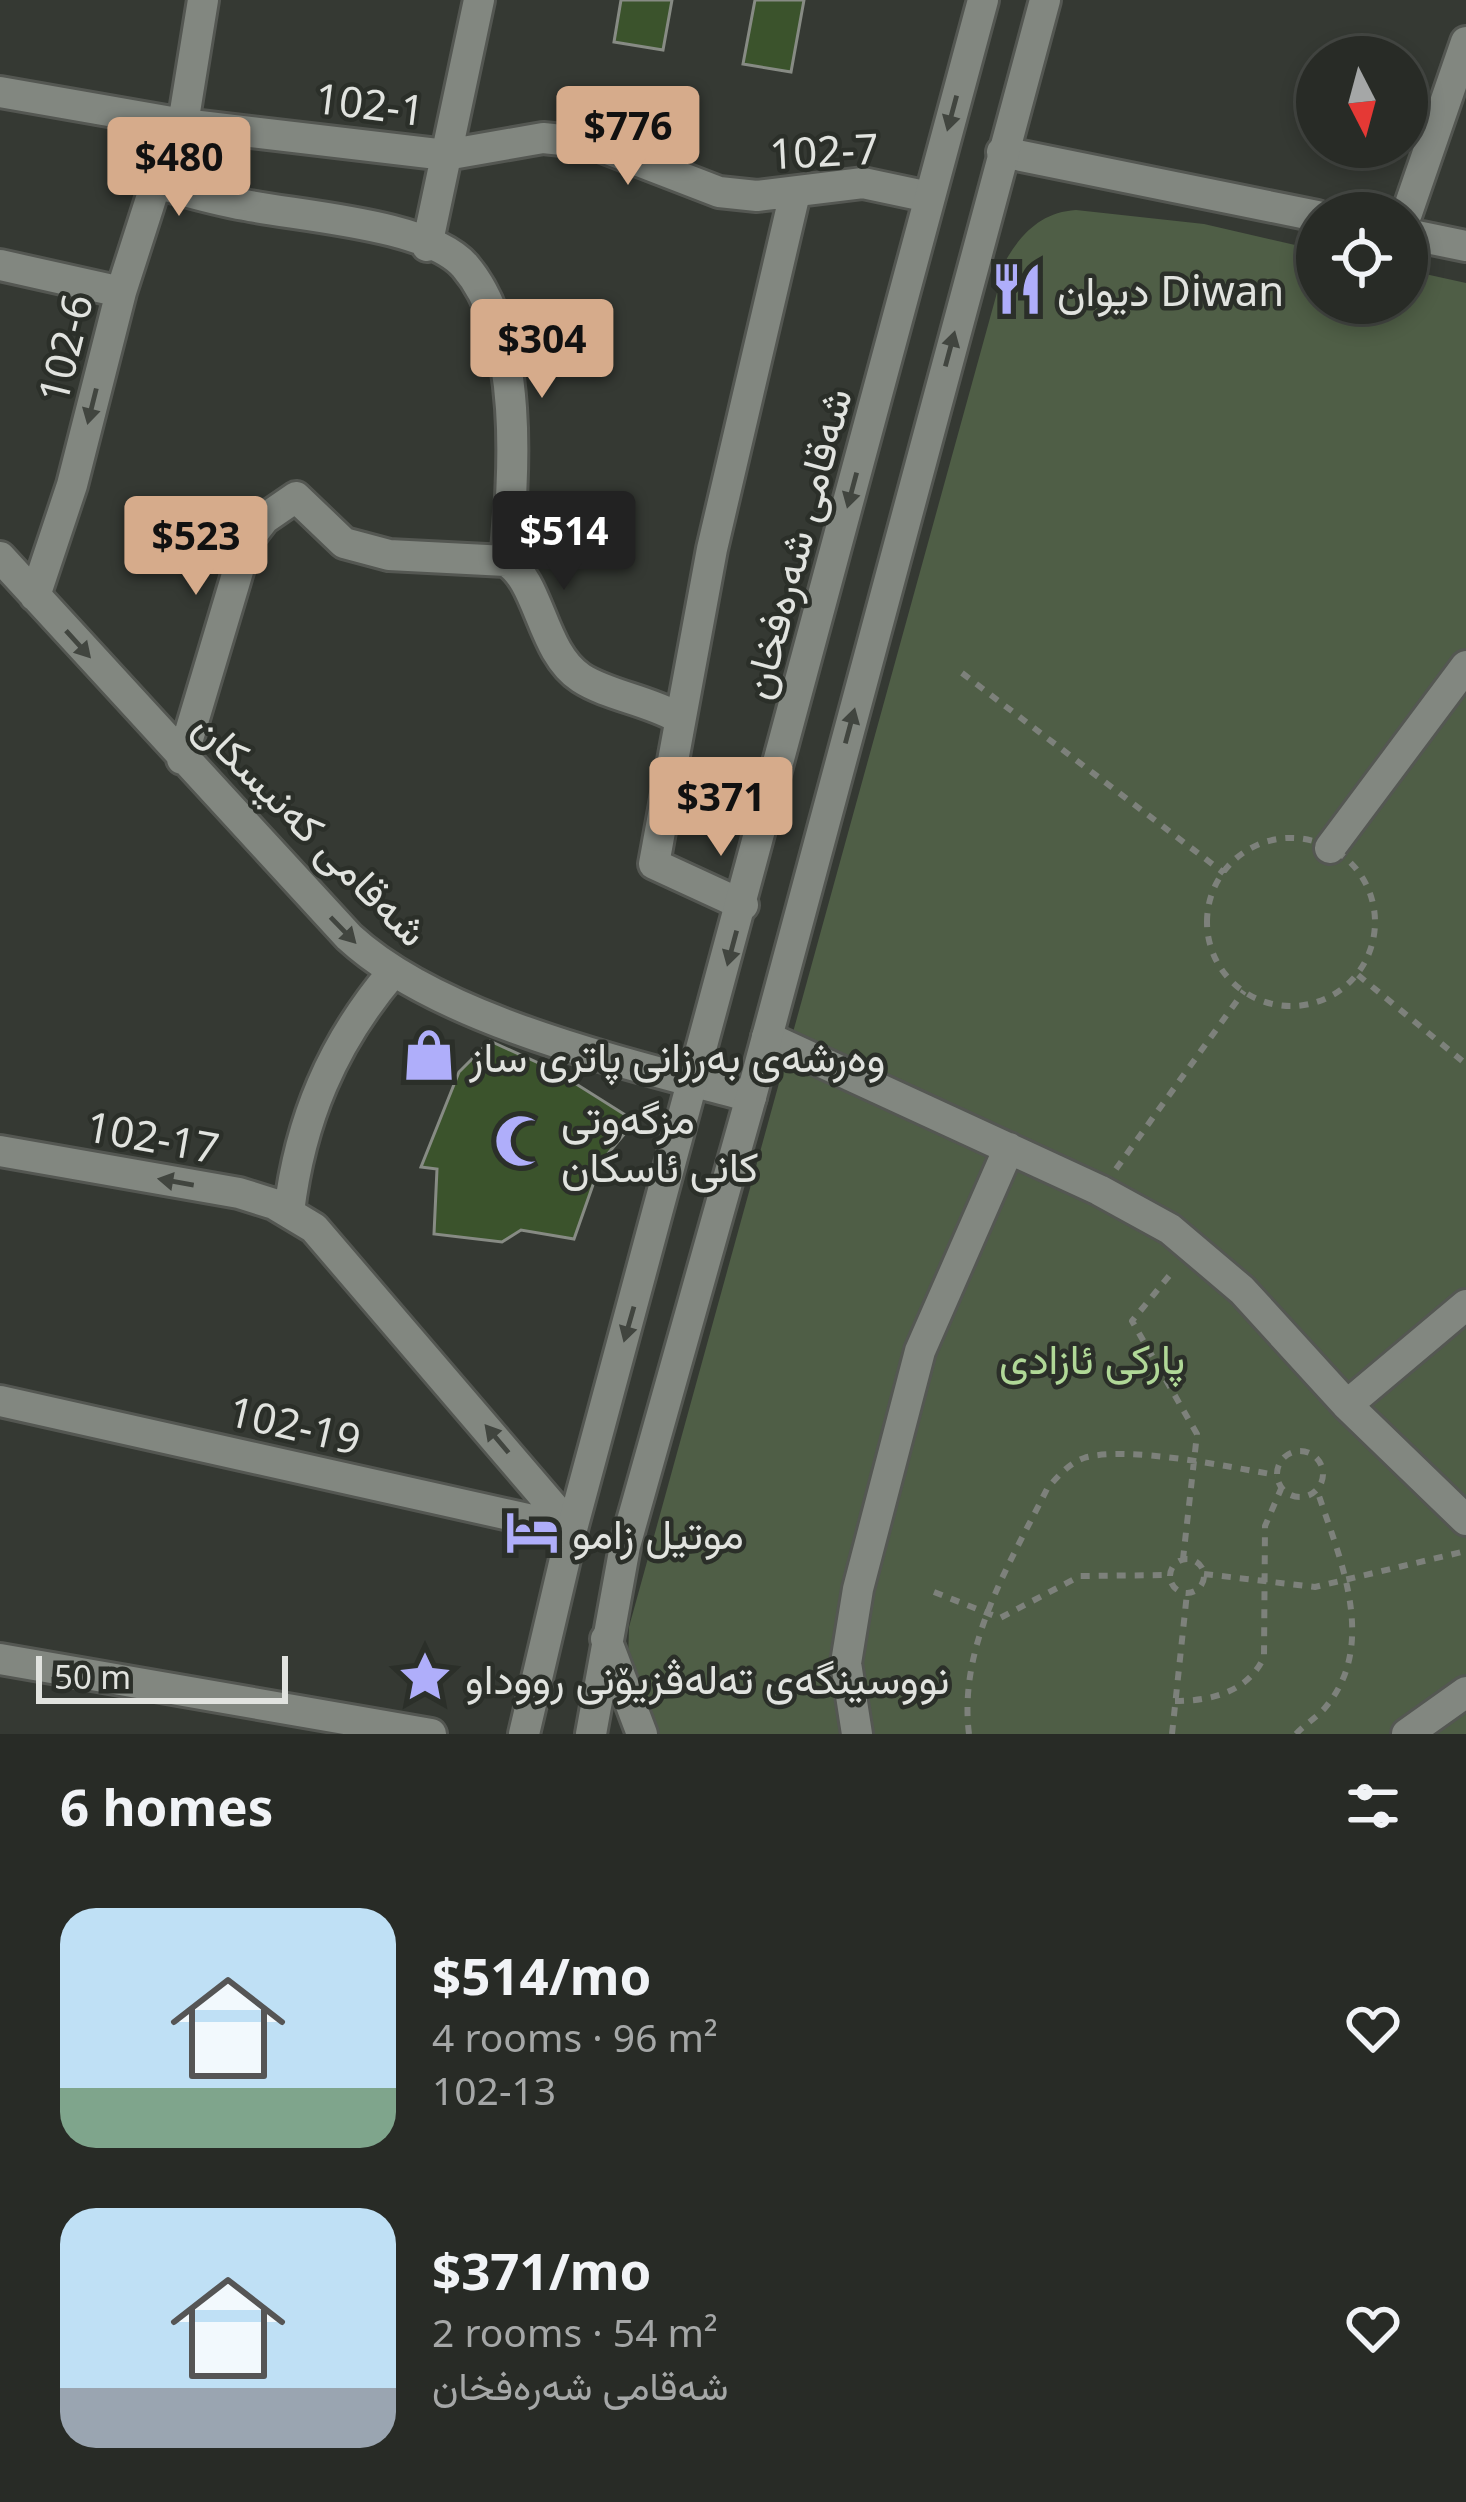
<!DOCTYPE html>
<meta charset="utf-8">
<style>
:root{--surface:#282b26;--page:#343732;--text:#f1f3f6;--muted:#a5a7a7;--line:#444743;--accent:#d6ab8b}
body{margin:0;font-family:"Noto Sans",Vazirmatn,sans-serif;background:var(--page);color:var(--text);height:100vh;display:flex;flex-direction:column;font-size:45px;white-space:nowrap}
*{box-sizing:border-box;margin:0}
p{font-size:39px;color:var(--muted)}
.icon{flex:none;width:66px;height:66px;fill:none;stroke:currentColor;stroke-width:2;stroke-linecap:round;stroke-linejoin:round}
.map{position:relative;height:1734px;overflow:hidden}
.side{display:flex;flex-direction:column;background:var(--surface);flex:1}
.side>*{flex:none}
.needle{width:78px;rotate:174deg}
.buttons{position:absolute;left:1296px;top:36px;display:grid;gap:24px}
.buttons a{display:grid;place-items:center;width:132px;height:132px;border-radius:50%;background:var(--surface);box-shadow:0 6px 18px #0003,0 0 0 3px var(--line);font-size:60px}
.scale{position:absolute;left:36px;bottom:30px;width:252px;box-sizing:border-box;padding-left:12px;border:6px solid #e1e3df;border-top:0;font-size:33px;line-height:42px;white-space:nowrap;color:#e1e3df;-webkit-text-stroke:9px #2b2f29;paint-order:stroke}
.price{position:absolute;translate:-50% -102px;padding:0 27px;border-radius:12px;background:var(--accent);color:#111;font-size:39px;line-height:78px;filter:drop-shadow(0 3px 6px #0008)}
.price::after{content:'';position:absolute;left:50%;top:72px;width:36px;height:27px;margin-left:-18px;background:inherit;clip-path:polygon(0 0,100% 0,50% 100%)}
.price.active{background:#222;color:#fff}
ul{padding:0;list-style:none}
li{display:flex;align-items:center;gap:36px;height:300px;padding:0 60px}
li span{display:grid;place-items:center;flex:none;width:336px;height:240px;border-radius:36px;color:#555}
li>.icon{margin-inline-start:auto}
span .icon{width:144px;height:144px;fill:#fffc;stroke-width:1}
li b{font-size:51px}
h2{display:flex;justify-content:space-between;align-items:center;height:144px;padding:0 60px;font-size:51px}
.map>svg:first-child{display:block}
.green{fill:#4f5e46}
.building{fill:#3b532c;stroke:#878b84;stroke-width:3}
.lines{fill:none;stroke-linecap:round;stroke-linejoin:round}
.minor-casing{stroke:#545752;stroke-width:36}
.secondary-casing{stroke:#545752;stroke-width:36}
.path{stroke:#7d817b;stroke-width:6;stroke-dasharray:9 9;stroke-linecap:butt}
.minor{stroke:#828780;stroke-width:30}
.secondary{stroke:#828780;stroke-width:30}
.oneway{fill:#41453f}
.labels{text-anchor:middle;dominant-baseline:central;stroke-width:9;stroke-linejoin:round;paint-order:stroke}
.street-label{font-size:42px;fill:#e1e3df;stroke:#2b2f29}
.poi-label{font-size:42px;fill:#e1e3df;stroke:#2b2f29;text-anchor:start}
.park-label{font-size:42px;fill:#b0d897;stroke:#2b2f29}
</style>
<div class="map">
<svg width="1466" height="1734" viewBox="0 0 1466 1734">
<rect width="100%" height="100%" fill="#353933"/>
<!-- green -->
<path class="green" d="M1076 210 1204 224 1317 250V303H1407V270L1466 283V1734H626L629 1627 1006 260C1022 232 1043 212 1076 210Z"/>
<!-- building -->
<path class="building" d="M621 0H672L663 50 614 42Z
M755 0H804L791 72 743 64Z
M490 1041 554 1070 635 1121 601 1162 574 1239 521 1230 502 1242 434 1234 437 1169 421 1167 459 1072Z"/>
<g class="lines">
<!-- minor casing -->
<g class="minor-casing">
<path id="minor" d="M0 92 183 124 446 155 543 138 592 143 719 192 757 196 863 183 929 197
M1002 152 1317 216
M156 183C185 191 215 200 245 205 298 216 429 224 465 266 525 336 514 476 506 561
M1407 213 1466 42
M1407 234 1466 246
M427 246 479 0
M0 265 121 292
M0 557 349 937C441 1022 629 1064 751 1097
M506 561C540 581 541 652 581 678 607 695 647 700 677 717
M35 596 72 485 121 292 156 183 183 124 203 0
M182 759 247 541 264 519 296 497 344 543 389 555 506 561
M1330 848 1466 666
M743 905 654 864 712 549 795 193
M767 1037 1099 1190 1170 1229 1242 1290 1347 1405 1466 1520
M0 1151 239 1193 274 1204 314 1228 572 1529
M289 1212C300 1120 332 1044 392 973
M0 1401 572 1529
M1347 1405 1466 1305
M606 1639 642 1734
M0 1659 431 1734
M857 1734 846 1663 858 1589 920 1351 1009 1148
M1407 1734 1466 1692"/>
</g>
<!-- secondary casing -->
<g class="secondary-casing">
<path id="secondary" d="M524 1734 572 1529 983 0
M591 1734 625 1546 751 1097 1045 0"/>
</g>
<!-- path -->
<path class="path" d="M962 673 1224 873
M1207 922a84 84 0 1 1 168 0a84 84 0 1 1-168 0Z
M1358 975 1466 1064
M1116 1169 1244 991
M1169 1276 1132 1321 1197 1434 1183 1559
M1277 1474a23 23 0 1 1 46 0a23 23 0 1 1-46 0Z
M1170 1576a17 17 0 1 1 34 0a17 17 0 1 1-34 0Z
M1204 1574 1315 1587 1462 1552
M934 1592 1000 1618 1080 1576 1170 1575
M1175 1701C1211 1701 1248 1692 1264 1657L1265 1526 1281 1489
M969 1734C958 1646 1009 1565 1047 1489 1057 1477 1069 1463 1084 1458 1126 1445 1230 1467 1276 1475
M1172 1734 1187 1593
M1296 1734C1304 1725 1316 1718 1324 1709 1380 1645 1339 1557 1317 1490"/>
<!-- minor -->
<use href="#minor" class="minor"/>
<!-- secondary -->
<use href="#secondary" class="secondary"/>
</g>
<!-- one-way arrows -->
<defs><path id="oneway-solid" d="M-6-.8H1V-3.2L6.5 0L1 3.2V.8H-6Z" transform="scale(3)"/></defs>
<g class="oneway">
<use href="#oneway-solid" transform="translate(952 113) rotate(105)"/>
<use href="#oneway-solid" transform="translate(950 349) rotate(-75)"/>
<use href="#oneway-solid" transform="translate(92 406) rotate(104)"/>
<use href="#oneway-solid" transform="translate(852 490) rotate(105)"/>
<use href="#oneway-solid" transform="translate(78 644) rotate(48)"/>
<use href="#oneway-solid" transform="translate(850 726) rotate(-75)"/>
<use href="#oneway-solid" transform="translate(343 930) rotate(46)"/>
<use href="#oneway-solid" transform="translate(732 948) rotate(105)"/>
<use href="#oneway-solid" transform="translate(176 1182) rotate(-170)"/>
<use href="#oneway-solid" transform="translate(629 1324) rotate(106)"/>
<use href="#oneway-solid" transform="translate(497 1439) rotate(-130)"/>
</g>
<!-- icons -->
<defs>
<g id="restaurant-bare" transform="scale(4.14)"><path d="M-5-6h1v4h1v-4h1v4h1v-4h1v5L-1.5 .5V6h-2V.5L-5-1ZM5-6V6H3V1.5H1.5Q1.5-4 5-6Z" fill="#afaefa" stroke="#2b2f29" stroke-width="2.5" paint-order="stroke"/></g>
<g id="shop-bare" transform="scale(4.14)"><path d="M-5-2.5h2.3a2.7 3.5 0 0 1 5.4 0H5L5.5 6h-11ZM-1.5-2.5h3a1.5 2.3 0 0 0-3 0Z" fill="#afaefa" stroke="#2b2f29" stroke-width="2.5" paint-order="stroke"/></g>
<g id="mosque-bare" transform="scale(4.14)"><path d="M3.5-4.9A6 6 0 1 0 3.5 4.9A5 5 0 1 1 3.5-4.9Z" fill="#afaefa" stroke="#2b2f29" stroke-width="2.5" paint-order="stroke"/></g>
<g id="hotel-bare" transform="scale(4.14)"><path d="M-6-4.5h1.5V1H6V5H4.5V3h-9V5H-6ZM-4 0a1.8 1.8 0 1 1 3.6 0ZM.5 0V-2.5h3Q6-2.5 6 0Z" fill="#afaefa" stroke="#2b2f29" stroke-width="2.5" paint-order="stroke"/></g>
<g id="sight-bare" transform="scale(4.14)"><path d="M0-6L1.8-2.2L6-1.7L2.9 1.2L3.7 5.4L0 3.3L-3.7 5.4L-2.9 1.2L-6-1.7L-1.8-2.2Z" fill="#afaefa" stroke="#2b2f29" stroke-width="2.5" paint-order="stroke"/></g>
</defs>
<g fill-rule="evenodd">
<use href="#restaurant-bare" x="1017" y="289"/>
<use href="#shop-bare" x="429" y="1055"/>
<use href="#mosque-bare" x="521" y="1141"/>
<use href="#hotel-bare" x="532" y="1532"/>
<use href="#sight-bare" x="425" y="1677"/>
</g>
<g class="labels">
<!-- street labels -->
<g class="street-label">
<text transform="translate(370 103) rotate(7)">102-1</text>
<text transform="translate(824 150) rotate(-3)">102-7</text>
<text transform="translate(64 348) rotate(-76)">102-6</text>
<text transform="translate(795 543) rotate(-75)">شەقامی شەرەفخان</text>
<text transform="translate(312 828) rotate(45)">شەقامی کەنیسکان</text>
<text transform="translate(153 1136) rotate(10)">102-17</text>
<text transform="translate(295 1424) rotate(13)">102-19</text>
</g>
<!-- poi labels -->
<g class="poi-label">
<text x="1057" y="289">دیوان Diwan</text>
<text x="469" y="1055">وەرشەی بەرزانی پاتری ساز</text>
<text x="561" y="1117">مزگەوتی<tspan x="561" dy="48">کانی ئاسکان</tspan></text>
<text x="572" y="1532">موتيل زامو</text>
<text x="465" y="1677">نووسینگەی تەلەڤزیۆنی رووداو</text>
</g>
<!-- park labels -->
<g class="park-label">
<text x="1092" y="1357">پارکی ئازادی</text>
</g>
</g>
</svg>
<div class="buttons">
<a><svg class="needle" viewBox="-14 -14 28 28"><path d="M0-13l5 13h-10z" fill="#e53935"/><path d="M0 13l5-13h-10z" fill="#a5a7a7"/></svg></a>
<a><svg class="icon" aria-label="locate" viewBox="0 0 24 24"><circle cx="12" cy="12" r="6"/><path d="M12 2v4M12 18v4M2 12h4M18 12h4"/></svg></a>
</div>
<div class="scale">50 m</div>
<b class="price" style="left:628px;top:188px">$776</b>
<b class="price" style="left:179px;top:219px">$480</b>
<b class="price" style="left:542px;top:401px">$304</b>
<b class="price active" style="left:564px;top:593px">$514</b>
<b class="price" style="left:196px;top:598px">$523</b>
<b class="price" style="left:721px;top:859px">$371</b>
</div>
<section class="side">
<h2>6 homes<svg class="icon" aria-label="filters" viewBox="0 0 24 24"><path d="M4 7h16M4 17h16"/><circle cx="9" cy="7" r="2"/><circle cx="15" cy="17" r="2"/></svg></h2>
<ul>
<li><span style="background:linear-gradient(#bfe0f5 75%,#7fa58c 0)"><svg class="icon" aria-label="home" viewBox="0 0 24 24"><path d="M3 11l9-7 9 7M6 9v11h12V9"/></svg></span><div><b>$514/mo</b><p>4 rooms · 96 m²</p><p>102-13</p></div><svg class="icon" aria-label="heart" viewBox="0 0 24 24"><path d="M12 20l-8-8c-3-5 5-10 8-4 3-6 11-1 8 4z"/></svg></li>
<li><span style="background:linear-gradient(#bfe0f5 75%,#9aa5b1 0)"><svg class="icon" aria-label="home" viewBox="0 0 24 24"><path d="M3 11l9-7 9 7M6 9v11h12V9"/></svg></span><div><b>$371/mo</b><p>2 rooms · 54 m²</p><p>شەقامی شەرەفخان</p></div><svg class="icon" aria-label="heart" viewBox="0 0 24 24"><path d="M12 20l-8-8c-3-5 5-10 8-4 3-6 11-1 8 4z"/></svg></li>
</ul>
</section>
